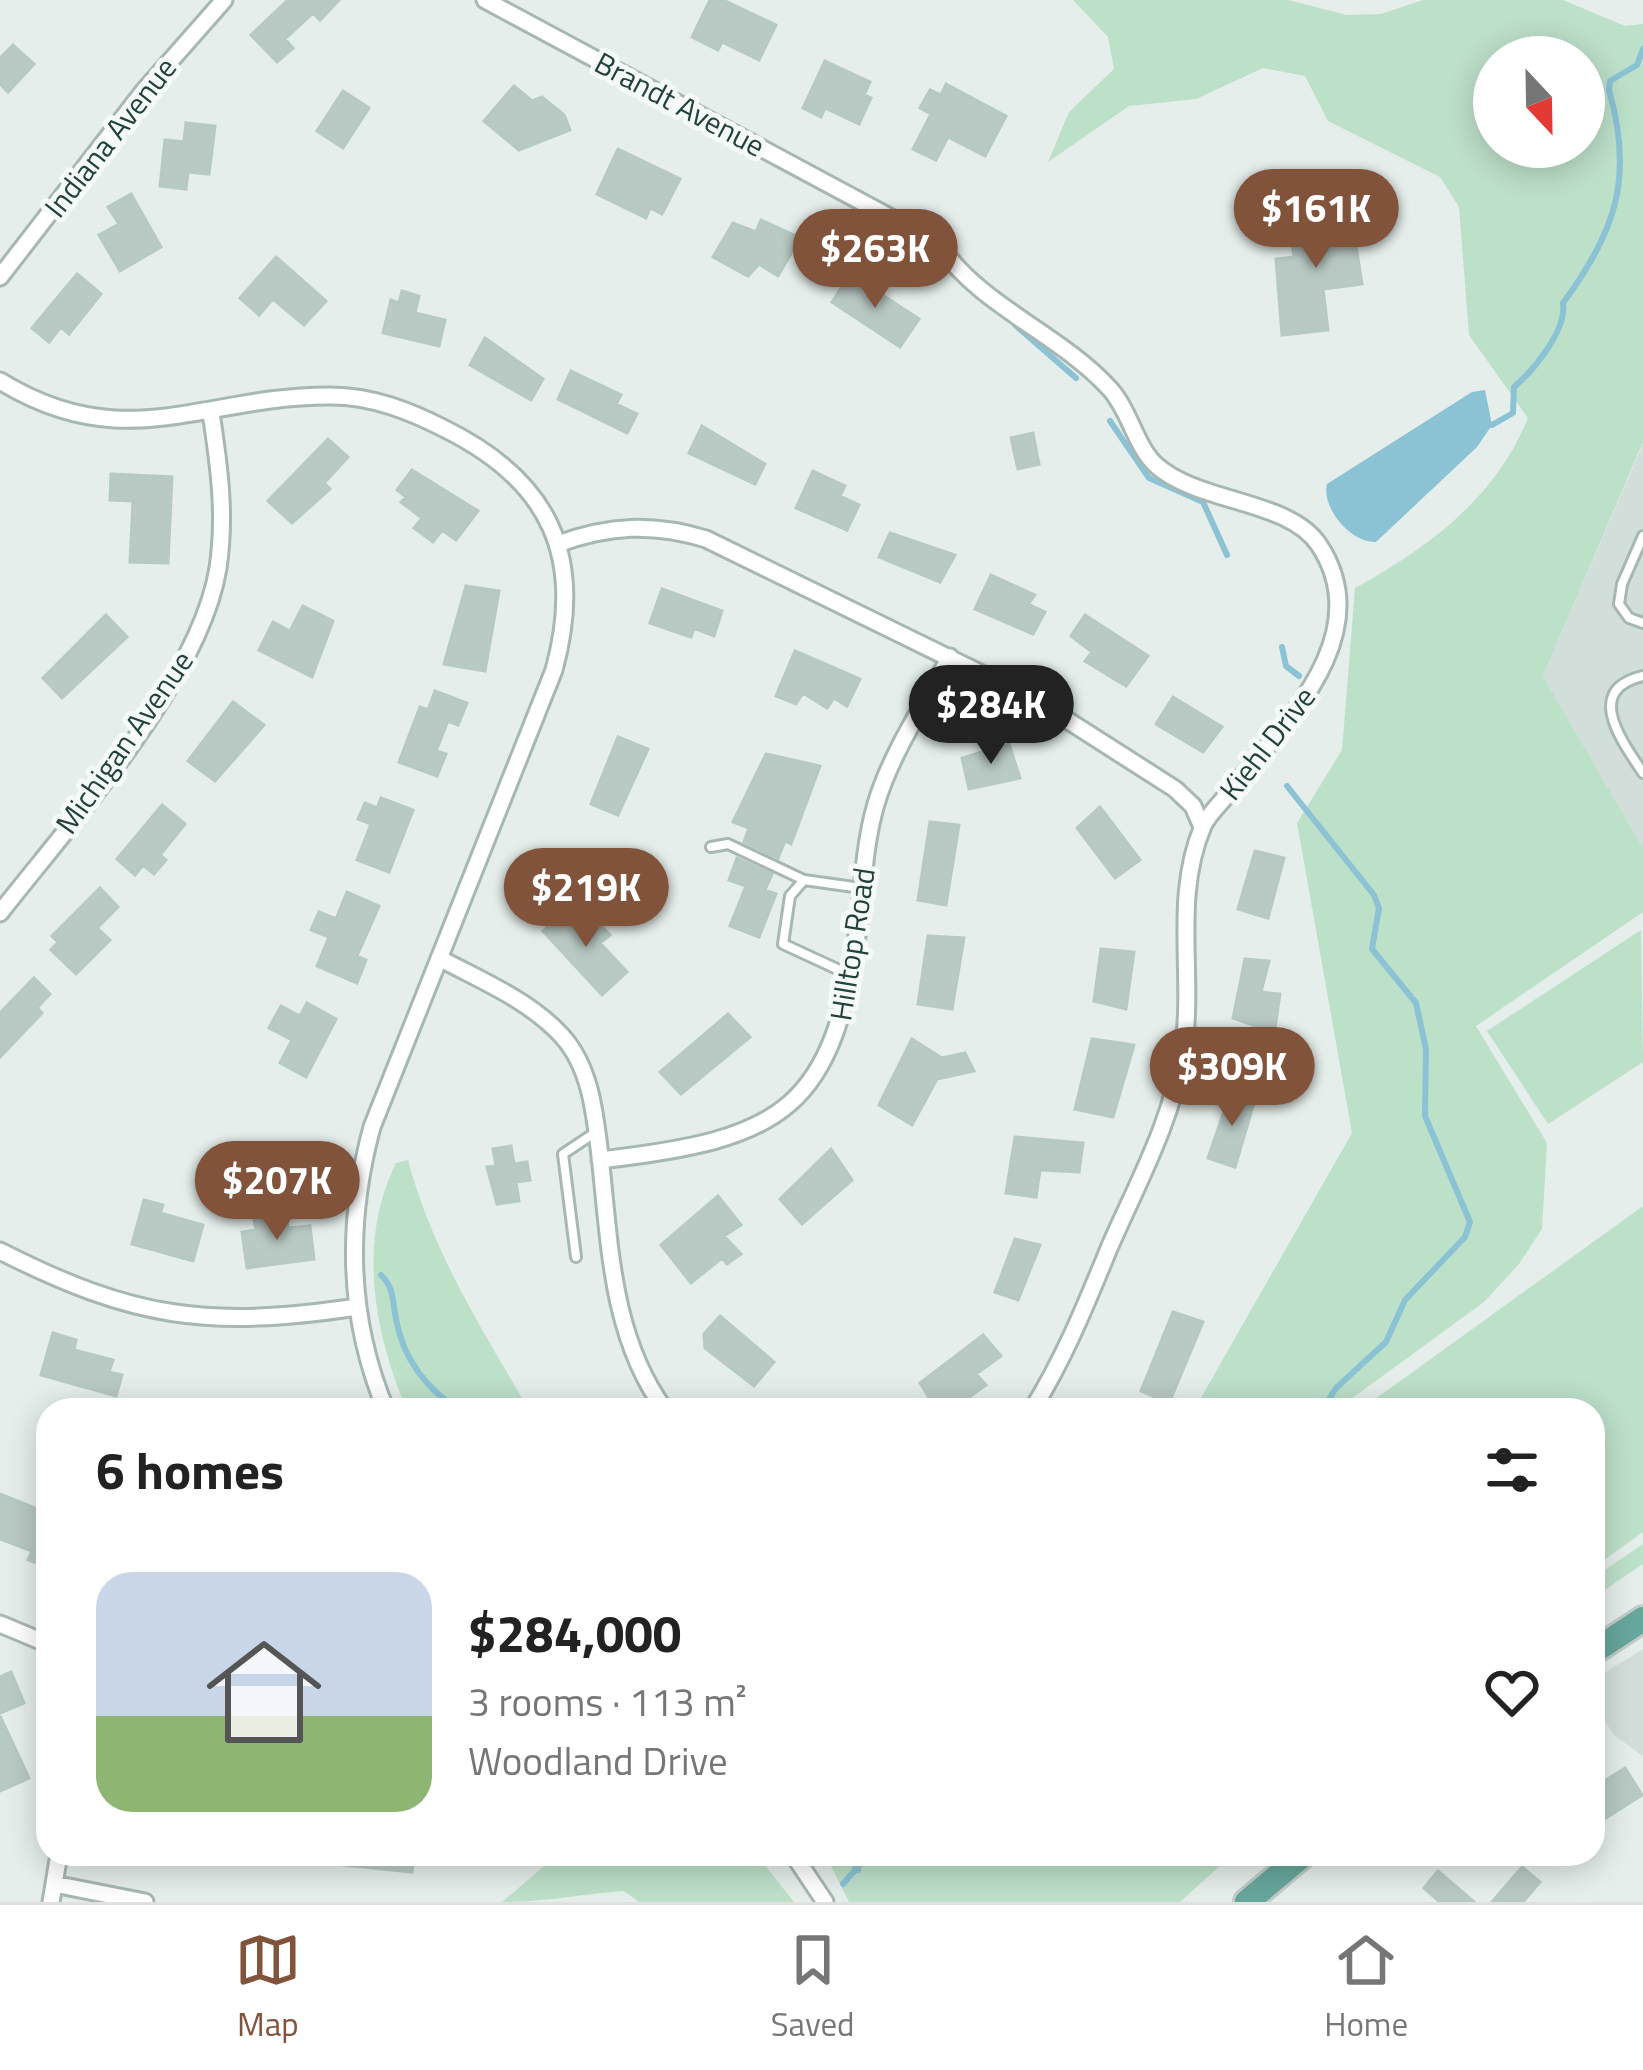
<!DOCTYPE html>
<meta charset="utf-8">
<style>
:root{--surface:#fff;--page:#f6f6f6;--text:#222;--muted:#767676;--line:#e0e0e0;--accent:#82533b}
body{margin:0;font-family:"Titillium Web",sans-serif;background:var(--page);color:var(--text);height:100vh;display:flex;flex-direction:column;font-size:45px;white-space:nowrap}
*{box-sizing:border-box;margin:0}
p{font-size:39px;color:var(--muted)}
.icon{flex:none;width:66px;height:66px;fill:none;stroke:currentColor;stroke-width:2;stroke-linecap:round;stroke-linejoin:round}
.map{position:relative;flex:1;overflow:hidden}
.details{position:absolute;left:36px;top:1398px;width:1569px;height:468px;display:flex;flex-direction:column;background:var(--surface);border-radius:36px;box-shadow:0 6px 30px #0003}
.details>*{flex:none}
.needle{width:78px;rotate:158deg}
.tools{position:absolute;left:1473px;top:36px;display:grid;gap:24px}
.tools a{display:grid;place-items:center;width:132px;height:132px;border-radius:50%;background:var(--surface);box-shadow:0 6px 30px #0003;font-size:60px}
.price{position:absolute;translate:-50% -102px;padding:0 27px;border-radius:42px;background:var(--accent);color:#fff;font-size:39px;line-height:78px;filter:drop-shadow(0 3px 6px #0008)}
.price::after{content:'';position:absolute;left:50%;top:72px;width:36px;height:27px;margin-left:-18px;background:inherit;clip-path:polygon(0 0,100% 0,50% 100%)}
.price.current{background:#222;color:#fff}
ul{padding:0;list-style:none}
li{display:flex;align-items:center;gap:36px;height:300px;padding:0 60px}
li+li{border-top:3px solid var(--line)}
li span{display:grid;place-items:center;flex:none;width:336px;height:240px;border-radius:36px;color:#555}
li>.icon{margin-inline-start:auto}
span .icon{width:144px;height:144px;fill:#fffc;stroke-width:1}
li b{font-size:51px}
h2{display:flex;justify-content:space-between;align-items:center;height:144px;padding:0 60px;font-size:51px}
.dock{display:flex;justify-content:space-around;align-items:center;height:168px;border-top:3px solid var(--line);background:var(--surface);font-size:33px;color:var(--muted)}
.dock a{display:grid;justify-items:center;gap:6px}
.dock .current{color:var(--accent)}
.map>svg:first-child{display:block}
.built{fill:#d2deda}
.green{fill:#bde0c9;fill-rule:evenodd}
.water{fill:#8bc3d5}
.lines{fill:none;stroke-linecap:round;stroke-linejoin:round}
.stream{stroke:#8bc3d5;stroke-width:6}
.building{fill:#b9c9c4;stroke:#b6c9c3;stroke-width:3}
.lane-casing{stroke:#a7b7b3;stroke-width:14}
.street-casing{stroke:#a7b7b3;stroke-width:21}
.primary-casing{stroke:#c1cac8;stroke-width:30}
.lane{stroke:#fff;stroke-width:8}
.street{stroke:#fff;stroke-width:15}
.primary{stroke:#67a69b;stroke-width:24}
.labels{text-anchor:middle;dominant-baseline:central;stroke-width:10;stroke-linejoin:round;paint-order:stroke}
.street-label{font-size:30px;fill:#23413c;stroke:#f5faf8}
</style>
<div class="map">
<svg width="1643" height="1902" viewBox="0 0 1643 1902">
<rect width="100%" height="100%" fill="#e5eeeb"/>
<!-- built -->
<path class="built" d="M1643 444V848L1543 676Z
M1643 1649V1756L1615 1736 1593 1705V1680Z"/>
<!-- green -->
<path class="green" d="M1073 0H1288L1347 15 1381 14 1423 0H1563L1625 26 1643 24V442L1543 676 1643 848V912L1476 1026 1547 1143 1542 1229 1519 1264 1484 1302 1336 1410H1194L1352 1133 1297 823 1342 750 1355 588C1428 548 1496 498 1528 418L1469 335 1459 207 1440 177 1328 121 1305 76 1263 68 1196 99 1129 106 1048 162 1069 112 1114 69 1108 37ZM1494 57H1584V147H1494Z
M1641 930 1643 1062 1548 1124 1487 1031Z
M408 1160C432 1251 482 1329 529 1410H407C374 1333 357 1241 396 1163Z
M1643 1206V1532L1593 1568V1410H1360Z
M1643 1544V1564L1593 1598V1578Z
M547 1854H756L794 1902H639L624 1891C580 1894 548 1902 502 1902L549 1862Z
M825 1854H1233L1180 1902H849Z"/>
<!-- water -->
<path class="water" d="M1485 390 1492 425 1477 447 1376 542C1351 543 1321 508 1327 484L1472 392Z"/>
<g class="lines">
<!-- stream -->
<path class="stream" d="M1015 325 1076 378
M1110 421 1149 478 1203 502 1227 555
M1492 425 1513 413 1514 387C1534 370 1567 330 1563 303 1616 231 1634 177 1609 90L1610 81 1637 65 1643 49
M1282 647 1286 666 1299 676
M1287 786 1374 895 1379 908 1372 949 1416 1003 1426 1049 1425 1116 1470 1222 1465 1237 1405 1300 1386 1342 1336 1388 1322 1410
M381 1275C395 1289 392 1301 396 1319 403 1359 427 1390 460 1410
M847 1854 858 1870
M843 1884 869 1854"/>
</g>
<!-- building -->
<path class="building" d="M288 0H339L320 20 313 13 285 39 293 48 277 62 251 35Z
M710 0H723L776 25 759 60 722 42 718 50 692 37Z
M13 45 34 64 8 92 0 84V58Z
M825 61 870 82 864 95 871 98 859 124 825 108 821 117 803 108Z
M946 84 1006 116 985 156 948 137 936 160 913 149 931 114 920 108 930 90 941 95Z
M514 86 532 101 542 97 564 115 570 130 519 150 484 121Z
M343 91 369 108 343 148 317 131Z
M186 123 215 126 209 174 188 172 186 189 160 186 165 140 184 142Z
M618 149 680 179 662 214 650 208 646 218 597 194Z
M131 194 161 247 120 271 99 235 119 224 108 207Z
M1351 214 1362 284 1323 289 1328 330 1282 335 1276 259 1294 257 1289 222Z
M761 220 800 238 778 276 759 264 748 276 713 257 733 223 756 232Z
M276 257 326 301 304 325 273 299 259 315 240 298Z
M77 274 101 294 69 334 61 327 49 342 32 328Z
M850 274 919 319 900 347 832 302Z
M402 291 419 296 415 313 445 320 439 346 383 333 391 300 399 303Z
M485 338 543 379 531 400 470 365Z
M571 371 621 395 616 404 637 414 627 433 558 399Z
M702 426 765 464 755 484 689 453Z
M1033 433 1039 464 1018 469 1011 438Z
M328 439 348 457 324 483 330 489 292 523 268 501Z
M412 470 478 511 456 540 442 530 433 542 414 528 422 518 401 502 406 497 397 490Z
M813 471 845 486 840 496 859 505 847 530 796 508Z
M111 474 172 477 168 563 130 562 133 501 110 500Z
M890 533 955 555 940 582 879 557Z
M991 575 1035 595 1028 604 1045 612 1033 634 975 609Z
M466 586 499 591 485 671 444 664Z
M662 589 722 611 714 636 694 628 691 637 650 623Z
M303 606 333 621 312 677 259 650 273 622 290 631Z
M106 615 127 637 62 698 43 678Z
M1085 615 1148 656 1126 686 1085 661 1092 652 1071 636Z
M795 651 860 679 847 706 834 698 827 708 803 693 796 704 776 696Z
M435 691 467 703 458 725 448 721 436 751 446 754 437 776 399 762 420 707 428 710Z
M1173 697 1222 727 1203 752 1156 724Z
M233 702 264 725 215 781 188 761Z
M618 737 648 749 618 815 591 804Z
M1009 744 1020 778 969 789 962 758Z
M766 754 820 766 791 844 785 841 778 858 744 842 749 828 733 822Z
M381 798 413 810 389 872 357 860 371 824 358 819 365 803 377 808Z
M162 805 185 824 160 855 166 860 154 874 143 865 135 875 117 859Z
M1100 807 1140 860 1115 878 1077 828Z
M930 822 959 825 946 905 918 900Z
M1255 851 1284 858 1268 918 1238 909Z
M737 858 772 874 765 890 776 894 759 937 730 926 746 886 729 880Z
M100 888 118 907 97 928 110 940 76 974 51 950 58 942 52 936Z
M347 892 379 906 357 956 366 960 357 983 317 966 329 937 311 930 319 912 336 919Z
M567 909 583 927 593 917 610 935 600 943 627 972 602 995 543 931Z
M928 936 964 938 952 1009 918 1004Z
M1101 949 1134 952 1126 1009 1094 1001Z
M1245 959 1269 961 1261 992 1280 994 1271 1055 1251 1053 1256 1026 1233 1018Z
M34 978 50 994 37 1008 42 1013 0 1057V1013Z
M307 1003 336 1019 306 1077 280 1063 292 1040 269 1028 281 1006 300 1016Z
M728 1014 750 1037 681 1094 660 1072Z
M912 1039 942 1058 965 1053 974 1071 937 1079 912 1125 879 1105Z
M1092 1039 1134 1045 1113 1117 1075 1109Z
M1230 1094 1256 1096 1235 1167 1208 1158Z
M1015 1137 1083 1143 1079 1172 1040 1170 1036 1197 1006 1193Z
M511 1146 514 1164 527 1162 530 1180 516 1182 519 1201 497 1204 487 1167 496 1166 493 1149Z
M831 1149 852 1180 802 1224 780 1199Z
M718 1196 741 1225 724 1236 741 1254 727 1264 722 1258 691 1283 661 1245Z
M144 1200 163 1205 160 1213 203 1225 193 1261 132 1244Z
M286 1215 288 1228 310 1226 314 1259 247 1268 242 1232 256 1230 254 1219Z
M1015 1239 1040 1245 1018 1300 995 1292Z
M1173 1312 1203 1322 1169 1403 1141 1391Z
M720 1316 774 1362 754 1386 705 1348 704 1334Z
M53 1333 76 1340 74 1350 113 1360 109 1372 122 1375 116 1396 41 1375Z
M983 1335 1001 1356 976 1374 986 1385 951 1410H937L920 1383Z
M0 1494 40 1510 36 1519 42 1521 48 1512 44 1566 28 1560 32 1551 0 1539Z
M11 1672 24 1703 0 1713V1677Z
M0 1716 29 1778 0 1791Z
M1625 1768 1642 1795 1593 1826V1788Z
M343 1854H414L412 1872 343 1865Z
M1522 1867 1540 1882 1523 1902H1492Z
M1438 1871 1474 1902H1440L1424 1888Z"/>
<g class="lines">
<!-- lane casing -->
<g class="lane-casing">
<path id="lane" d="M1643 536 1622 584 1619 604 1629 618 1643 623
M1643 676C1583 690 1622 741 1643 773
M711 847 728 844 804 880 861 888
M804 880 790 896 783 944 850 975
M576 1257 563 1154 596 1132"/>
</g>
<!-- street casing -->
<g class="street-casing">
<path id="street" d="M485 0 938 243C979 306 1059 333 1110 389 1130 411 1136 448 1157 466 1199 503 1290 500 1319 545 1379 635 1283 725 1231 790 1223 801 1208 814 1203 826 1172 899 1195 975 1183 1051 1172 1121 1138 1182 1110 1246 1086 1304 1065 1357 1032 1410
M0 277 143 92 224 0
M0 381C125 458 205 395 331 396 372 396 410 411 445 429 550 481 585 557 554 670L372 1127C346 1223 347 1317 386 1410
M558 544C609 525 653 523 706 539L1039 702 1175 789 1193 806 1202 827
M0 913C71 822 200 680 218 568 226 515 219 465 211 413
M439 958C482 981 529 1000 562 1036 591 1068 595 1115 600 1156 610 1244 611 1337 665 1410
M600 1160C784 1139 834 1111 859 921 863 883 865 841 876 804 891 753 925 703 950 657
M0 1251C134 1319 209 1329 357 1307
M0 1624 48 1644
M793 1854 825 1902
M54 1884 145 1902
M51 1902 59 1854"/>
</g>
<!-- primary casing -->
<g class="primary-casing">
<path id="primary" d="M1593 1652 1643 1619
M1247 1902 1304 1854"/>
</g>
<!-- lane -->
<use href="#lane" class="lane"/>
<!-- street -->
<use href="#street" class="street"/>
<!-- primary -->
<use href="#primary" class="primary"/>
</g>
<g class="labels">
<!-- street labels -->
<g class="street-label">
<text transform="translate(680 104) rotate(28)">Brandt Avenue</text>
<text transform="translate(110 137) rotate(-52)">Indiana Avenue</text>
<text transform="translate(124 742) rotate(-55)">Michigan Avenue</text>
<text transform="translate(1267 743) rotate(-52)">Kiehl Drive</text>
<text transform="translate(852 944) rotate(-81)">Hilltop Road</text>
</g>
</g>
</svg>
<div class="tools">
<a><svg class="needle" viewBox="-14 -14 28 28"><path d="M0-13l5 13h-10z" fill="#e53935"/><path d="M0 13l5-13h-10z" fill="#767676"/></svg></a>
</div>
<b class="price" style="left:1316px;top:271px">$161K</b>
<b class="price" style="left:875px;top:311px">$263K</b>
<b class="price current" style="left:991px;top:767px">$284K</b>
<b class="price" style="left:586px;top:950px">$219K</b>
<b class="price" style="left:1232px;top:1129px">$309K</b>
<b class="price" style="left:277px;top:1243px">$207K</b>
<section class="details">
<h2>6 homes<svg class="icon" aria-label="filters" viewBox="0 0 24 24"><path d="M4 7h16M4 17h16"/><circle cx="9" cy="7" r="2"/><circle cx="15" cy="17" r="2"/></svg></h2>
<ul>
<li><span style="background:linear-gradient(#c9d6e8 60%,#8fb573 0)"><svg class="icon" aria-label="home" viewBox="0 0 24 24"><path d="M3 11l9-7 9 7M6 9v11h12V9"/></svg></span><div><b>$284,000</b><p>3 rooms · 113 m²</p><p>Woodland Drive</p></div><svg class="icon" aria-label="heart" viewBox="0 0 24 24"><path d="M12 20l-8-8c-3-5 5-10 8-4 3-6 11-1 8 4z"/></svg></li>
</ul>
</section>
</div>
<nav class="dock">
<a class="current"><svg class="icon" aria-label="map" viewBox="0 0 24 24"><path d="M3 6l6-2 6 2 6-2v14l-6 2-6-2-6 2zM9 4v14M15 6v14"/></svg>Map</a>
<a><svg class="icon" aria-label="saved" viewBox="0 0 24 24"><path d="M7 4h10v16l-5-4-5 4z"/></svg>Saved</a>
<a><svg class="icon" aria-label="home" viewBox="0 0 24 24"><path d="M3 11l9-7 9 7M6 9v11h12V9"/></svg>Home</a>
</nav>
